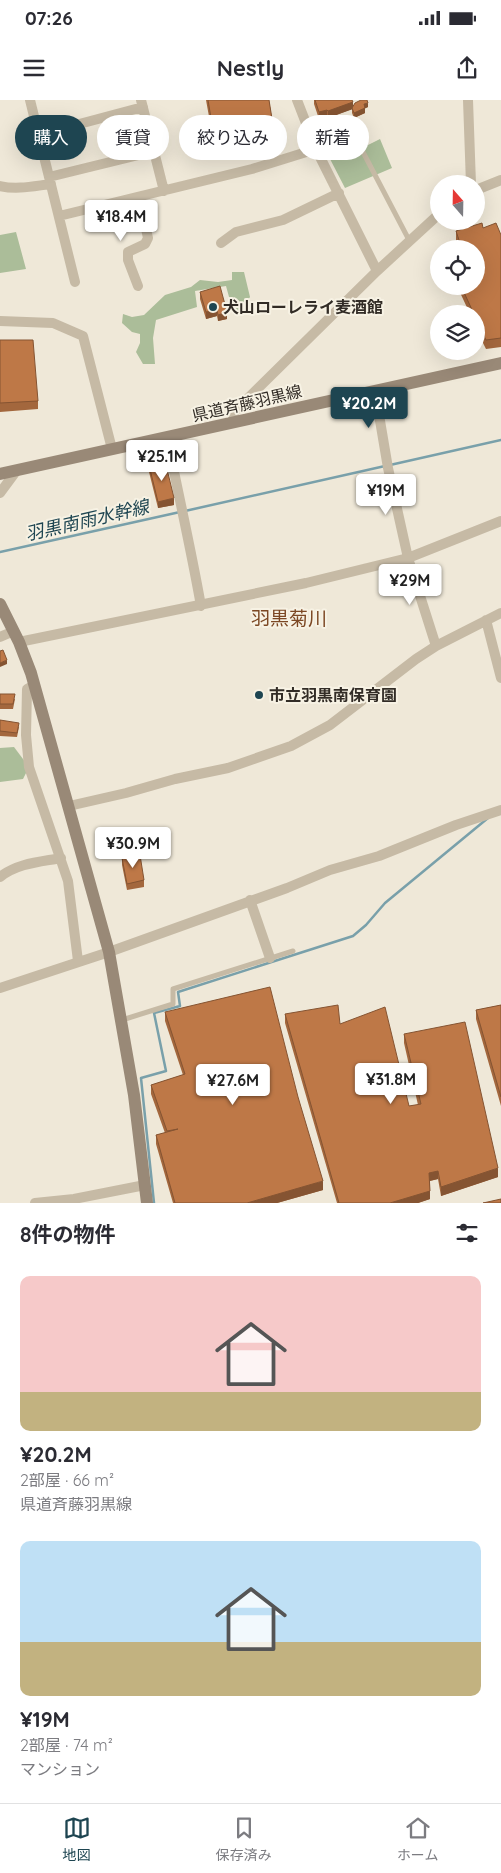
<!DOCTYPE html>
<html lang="ja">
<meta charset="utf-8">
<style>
:root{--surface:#fff;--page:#f7f7f7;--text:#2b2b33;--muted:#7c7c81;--line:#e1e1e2;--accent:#1e4551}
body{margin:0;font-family:Quicksand,"Noto Sans JP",sans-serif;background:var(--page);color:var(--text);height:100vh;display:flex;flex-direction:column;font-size:19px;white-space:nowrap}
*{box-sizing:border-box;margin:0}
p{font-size:16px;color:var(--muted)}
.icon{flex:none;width:28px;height:28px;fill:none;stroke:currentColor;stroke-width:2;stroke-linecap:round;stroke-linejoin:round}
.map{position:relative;height:1103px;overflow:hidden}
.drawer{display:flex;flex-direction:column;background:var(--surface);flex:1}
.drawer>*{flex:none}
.top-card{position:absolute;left:15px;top:15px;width:471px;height:45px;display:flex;gap:10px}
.needle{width:32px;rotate:340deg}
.tools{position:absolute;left:430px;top:75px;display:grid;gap:10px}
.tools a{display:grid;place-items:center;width:55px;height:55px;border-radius:50%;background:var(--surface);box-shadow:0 5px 20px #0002;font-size:25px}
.price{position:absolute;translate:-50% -42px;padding:0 11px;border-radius:5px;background:#fff;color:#222;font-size:16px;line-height:32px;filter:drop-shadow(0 1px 2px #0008)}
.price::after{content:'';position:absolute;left:50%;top:30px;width:15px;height:11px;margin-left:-8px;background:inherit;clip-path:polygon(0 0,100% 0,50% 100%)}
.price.current{background:var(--accent);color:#fff}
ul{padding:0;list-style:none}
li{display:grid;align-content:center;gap:10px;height:265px;padding:0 20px}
li span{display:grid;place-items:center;height:155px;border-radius:10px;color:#555}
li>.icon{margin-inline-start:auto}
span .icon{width:90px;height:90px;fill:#fffc;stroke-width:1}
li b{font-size:21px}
h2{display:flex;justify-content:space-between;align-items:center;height:60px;padding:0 20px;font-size:21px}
.pill{padding:0 18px;border-radius:22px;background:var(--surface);box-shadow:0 5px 20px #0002;font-size:18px;line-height:45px}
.pill.current{background:var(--accent);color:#fff}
.status{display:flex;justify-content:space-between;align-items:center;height:35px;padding:0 25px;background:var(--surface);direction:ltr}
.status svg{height:14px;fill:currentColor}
header{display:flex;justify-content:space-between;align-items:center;height:65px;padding:0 20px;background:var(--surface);font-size:22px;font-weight:700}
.dock{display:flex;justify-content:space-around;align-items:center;height:70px;border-top:1px solid var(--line);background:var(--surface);font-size:14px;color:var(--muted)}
.dock a{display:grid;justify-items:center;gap:2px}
.dock .current{color:var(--accent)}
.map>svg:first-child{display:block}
.green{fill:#abbd99}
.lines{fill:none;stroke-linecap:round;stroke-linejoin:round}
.stream{stroke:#79a0aa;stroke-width:2.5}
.lane{stroke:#c6baa5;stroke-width:5}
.street{stroke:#c6baa5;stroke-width:10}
.secondary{stroke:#998977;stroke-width:12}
.wall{fill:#a3673d}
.shaded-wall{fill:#855432}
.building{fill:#be7847;stroke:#855432}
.poi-dot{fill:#1e4551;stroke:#f7f2e4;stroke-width:2}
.labels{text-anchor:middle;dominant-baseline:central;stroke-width:4;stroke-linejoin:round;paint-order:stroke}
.poi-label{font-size:16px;font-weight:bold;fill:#322c26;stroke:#f7f2e4;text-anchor:start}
.street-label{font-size:16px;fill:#322c26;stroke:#f7f2e4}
.water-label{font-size:18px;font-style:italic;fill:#1e4551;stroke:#f7f2e4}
.quarter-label{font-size:19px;fill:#7c4824;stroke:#f7f2e4}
</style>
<div class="status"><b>07:26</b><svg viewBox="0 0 49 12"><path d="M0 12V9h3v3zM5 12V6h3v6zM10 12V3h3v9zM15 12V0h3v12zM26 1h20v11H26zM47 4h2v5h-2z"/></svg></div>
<header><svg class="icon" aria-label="menu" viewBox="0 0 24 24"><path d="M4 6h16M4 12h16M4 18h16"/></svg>Nestly<svg class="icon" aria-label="share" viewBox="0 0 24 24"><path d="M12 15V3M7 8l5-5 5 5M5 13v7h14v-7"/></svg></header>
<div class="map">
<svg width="501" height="1103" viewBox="0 0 501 1103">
<rect width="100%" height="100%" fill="#efe8d8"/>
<!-- green -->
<path class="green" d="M380 39 392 68 345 88 329 57 366 41 368 45Z
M16 132 26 169 0 173V135Z
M232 172H244L250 197 242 209 234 215 226 186 195 191 197 207 156 220 153 238 155 264H143L136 252 140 243V234L132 232 122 223 123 214 132 217 144 215 165 195 191 187 200 180 218 182 232 180Z
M14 647 29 667 23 679 0 682V648Z"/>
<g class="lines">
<!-- stream -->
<path class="stream" d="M390 365 501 340
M185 411 385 366
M0 452 180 412
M154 1103 141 978 166 971 154 913 180 906 178 892 353 836 366 825 385 803 488 718"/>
<!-- lane -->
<path class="lane" d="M363 52 409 140
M122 920 173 904V889L293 851"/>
<!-- street -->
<path class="street" d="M30 0 75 182
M141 0 164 91
M297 0 316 49 377 171
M468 0 471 84
M38 35 143 7
M49 77 155 51
M0 86C17 90 34 86 51 84
M476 90 501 80
M59 116 252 69 316 49
M221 143 236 132 283 120 339 93
M138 186 128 160V152L145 144 148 138 139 97
M0 221 53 223 83 236 112 349
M375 291 388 368 408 458 436 546
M233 322 234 312 377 171 439 114
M167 337C178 393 191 449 201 506
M0 393 17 370
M486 520 501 578
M0 537 14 531
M19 542 306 483 408 458 501 421
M34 585 27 589 26 635 29 667 68 781 78 861
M69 706 126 693 175 679 228 668 291 646 330 625 416 559 436 546 501 513
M0 777C18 763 40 762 61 758
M250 800 270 858
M0 888 109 852 287 788 330 770 379 756 456 725 501 710
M35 1103 74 1099 145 1085"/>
<!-- secondary -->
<path class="secondary" d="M0 374 501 263
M0 504 19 542 31 573 109 852 134 995 147 1103"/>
</g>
<!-- wall -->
<path class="wall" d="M206 0H269L273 25V34L214 44Z
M314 0H352L353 7H368L365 8V13L354 18 352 13V9L328 18 327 17 319 19 314 4Z
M320 28 334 37 323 41 320 32Z
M483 128 501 135V247L486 249 476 229V214H470L457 186H476L458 147 456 140V131Z
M200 192 227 219 218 221 217 216 206 219 200 199Z
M0 240 38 301V309L0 312Z
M149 365 174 405 158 408 149 372Z
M0 594 15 599 13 609H0Z
M0 620 19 627 17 637 0 636Z
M122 758 144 780V787L127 790 122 765Z
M501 905V1006L476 919V910Z
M165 912 323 1090 277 1103H173L156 1044V1035L165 1033 151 994V985L183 975 165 921Z
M285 914 340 924 409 1006 418 1005 404 943V934L498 1077 441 1096 438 1079 430 1081V1099L418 1103H337L285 923Z"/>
<!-- shaded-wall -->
<path class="shaded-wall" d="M353 2V9L328 18V11Z
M368 3V7L364 9V4Z
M365 8V13L354 18V13Z
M327 10V17L319 19V12Z
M334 32V37L323 41V36Z
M217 210V216L206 219V212Z
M227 212V219L218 221V215Z
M174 398V405L158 408V402Z
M7 560V564L0 567V563Z
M498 1068V1077L441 1096V1087Z
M438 1071V1079L429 1081V1073Z
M323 1081V1090L277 1103H247Z
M430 1091V1099L418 1103H390Z"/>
<!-- building -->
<path class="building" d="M208 0H269L273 25 214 36Z
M315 0H352L353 2 328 11 327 10 319 12Z
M361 0H367L368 3 364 4 365 8 354 13 352 8 355 3Z
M330 24 334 32 323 36 320 28Z
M482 123 483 128 496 123 501 135V238L486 240 476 220V214H474L461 186H476V149H455L461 146 456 131Z
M220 186 227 212 218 215 217 210 206 212 200 192Z
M0 240H33L38 301 0 303Z
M165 361 174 398 158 402 149 365Z
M3 550 7 560 0 563V551Z
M0 594H15L13 604H0Z
M0 620 19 623 17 633 0 631Z
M140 755 144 780 127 784 122 758Z
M270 887 298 997 323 1081 247 1103H175L156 1035 178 1029 167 1031 151 985 185 974 165 912Z
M338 905 340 924 385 907 409 1006 421 1004 404 934 465 922 498 1068 441 1087 438 1071 429 1073 430 1091 390 1103H339L285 914Z
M501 905V997L476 910Z
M501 1099V1103H483Z"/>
<!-- markers -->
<g class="poi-dot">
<circle cx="213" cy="207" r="5"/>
<circle cx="259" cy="595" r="5"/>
</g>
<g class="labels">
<!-- poi labels -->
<g class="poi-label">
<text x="223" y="207">犬山ローレライ麦酒館</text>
<text x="269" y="595">市立羽黒南保育園</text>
</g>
<!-- street labels -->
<g class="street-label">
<text transform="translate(247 303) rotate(-13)">県道斉藤羽黒線</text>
</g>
<!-- water labels -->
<g class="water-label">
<text transform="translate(87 420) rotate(-13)">羽黒南雨水幹線</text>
</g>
<!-- quarter labels -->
<g class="quarter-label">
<text x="289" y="518">羽黒菊川</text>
</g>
</g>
</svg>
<div class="tools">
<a><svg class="needle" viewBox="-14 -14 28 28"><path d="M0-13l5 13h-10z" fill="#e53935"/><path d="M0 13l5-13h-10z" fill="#7c7c81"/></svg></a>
<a><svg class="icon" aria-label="locate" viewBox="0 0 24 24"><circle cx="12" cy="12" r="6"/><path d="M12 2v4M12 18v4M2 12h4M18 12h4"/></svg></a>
<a><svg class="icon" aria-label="layers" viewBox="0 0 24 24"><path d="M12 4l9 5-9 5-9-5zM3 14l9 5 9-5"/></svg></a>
</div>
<b class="price" style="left:121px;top:142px">¥18.4M</b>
<b class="price current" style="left:369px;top:329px">¥20.2M</b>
<b class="price" style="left:162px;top:382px">¥25.1M</b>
<b class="price" style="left:386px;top:416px">¥19M</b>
<b class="price" style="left:410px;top:506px">¥29M</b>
<b class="price" style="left:133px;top:769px">¥30.9M</b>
<b class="price" style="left:391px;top:1005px">¥31.8M</b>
<b class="price" style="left:233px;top:1006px">¥27.6M</b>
<div class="top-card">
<a class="pill current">購入</a>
<a class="pill">賃貸</a>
<a class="pill">絞り込み</a>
<a class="pill">新着</a>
</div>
</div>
<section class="drawer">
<h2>8件の物件<svg class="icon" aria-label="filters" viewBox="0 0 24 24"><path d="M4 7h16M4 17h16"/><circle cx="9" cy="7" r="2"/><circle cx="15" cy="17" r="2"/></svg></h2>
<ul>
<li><span style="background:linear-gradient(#f6c9c9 75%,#c2b280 0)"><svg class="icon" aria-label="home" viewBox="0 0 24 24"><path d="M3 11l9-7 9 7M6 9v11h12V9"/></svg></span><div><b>¥20.2M</b><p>2部屋 · 66 m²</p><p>県道斉藤羽黒線</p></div></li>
<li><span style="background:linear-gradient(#bfe0f5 65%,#c2b280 0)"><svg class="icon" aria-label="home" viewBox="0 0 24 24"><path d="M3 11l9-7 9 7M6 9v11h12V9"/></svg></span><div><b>¥19M</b><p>2部屋 · 74 m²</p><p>マンション</p></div></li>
</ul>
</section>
<nav class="dock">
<a class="current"><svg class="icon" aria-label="map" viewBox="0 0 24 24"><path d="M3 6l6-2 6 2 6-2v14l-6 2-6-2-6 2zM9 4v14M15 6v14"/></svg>地図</a>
<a><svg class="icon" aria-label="saved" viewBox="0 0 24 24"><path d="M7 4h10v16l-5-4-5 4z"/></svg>保存済み</a>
<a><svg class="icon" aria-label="home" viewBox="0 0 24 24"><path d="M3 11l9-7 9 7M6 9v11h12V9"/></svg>ホーム</a>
</nav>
